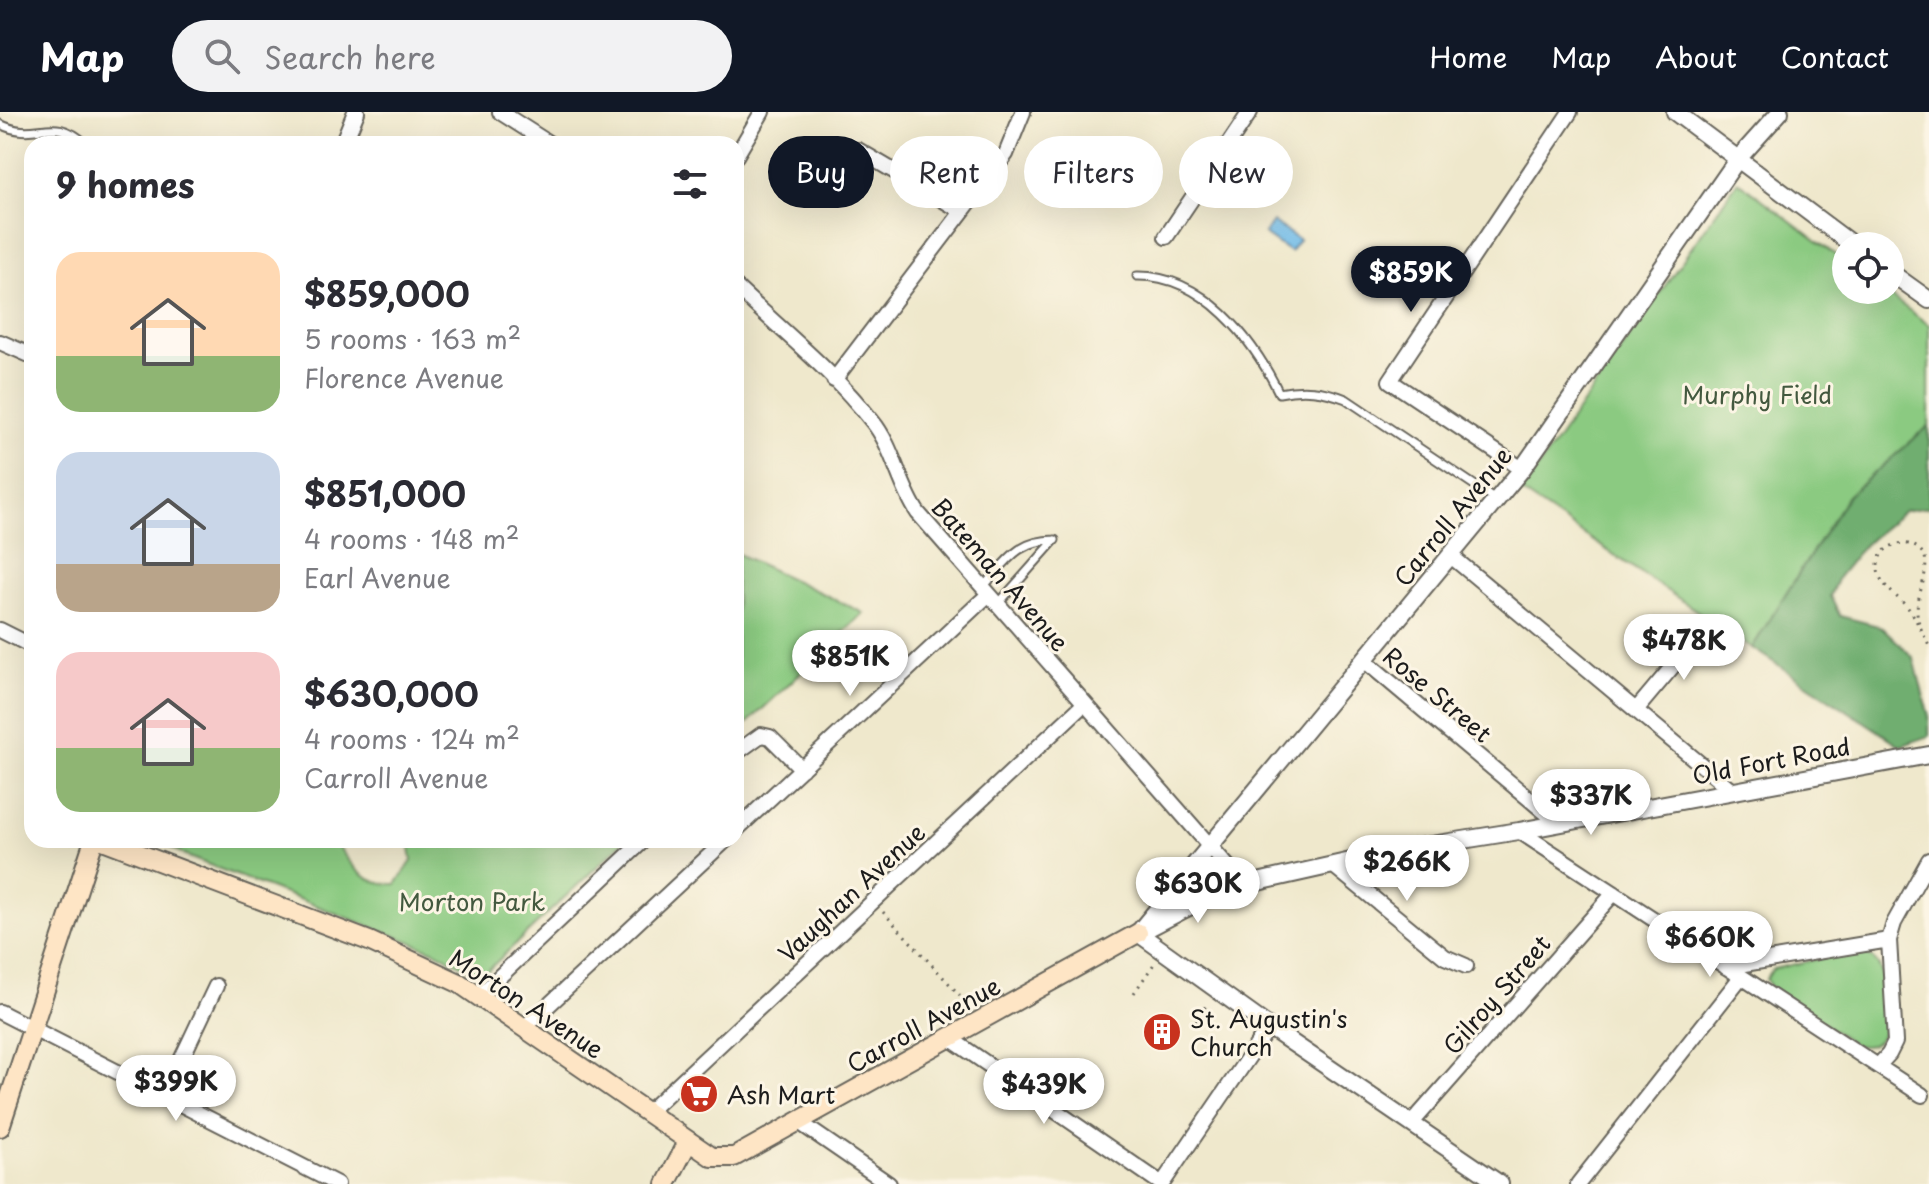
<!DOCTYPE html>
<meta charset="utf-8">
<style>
:root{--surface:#fff;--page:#f2f2f3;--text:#2b2b33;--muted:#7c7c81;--accent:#111827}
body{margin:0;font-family:"Playpen Sans",sans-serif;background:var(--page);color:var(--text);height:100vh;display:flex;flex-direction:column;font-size:30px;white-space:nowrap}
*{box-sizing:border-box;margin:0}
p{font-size:26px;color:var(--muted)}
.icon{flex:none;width:44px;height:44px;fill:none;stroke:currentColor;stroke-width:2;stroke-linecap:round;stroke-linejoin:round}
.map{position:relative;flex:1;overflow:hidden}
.panel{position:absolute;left:24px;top:24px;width:720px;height:712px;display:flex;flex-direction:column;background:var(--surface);border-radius:24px;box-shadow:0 8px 32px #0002}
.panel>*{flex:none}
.top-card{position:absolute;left:768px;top:24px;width:760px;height:72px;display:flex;gap:16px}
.fabs{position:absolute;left:1832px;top:120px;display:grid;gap:16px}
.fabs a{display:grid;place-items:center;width:72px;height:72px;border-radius:50%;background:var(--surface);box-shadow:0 8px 32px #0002;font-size:40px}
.price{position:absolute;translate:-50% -68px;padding:0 18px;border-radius:28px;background:#fff;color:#222;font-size:26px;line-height:52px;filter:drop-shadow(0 2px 4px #0008)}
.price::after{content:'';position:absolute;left:50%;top:48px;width:24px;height:18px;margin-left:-12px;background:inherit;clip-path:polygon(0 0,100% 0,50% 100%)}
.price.selected{background:var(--accent);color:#fff}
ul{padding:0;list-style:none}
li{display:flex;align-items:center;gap:24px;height:200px;padding:0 32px}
li span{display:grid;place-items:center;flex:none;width:224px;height:160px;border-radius:24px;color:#555}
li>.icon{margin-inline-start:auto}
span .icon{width:96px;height:96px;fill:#fffc;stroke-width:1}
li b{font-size:34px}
h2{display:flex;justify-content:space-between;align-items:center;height:96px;padding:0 32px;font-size:34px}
.chip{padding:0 28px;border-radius:36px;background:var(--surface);box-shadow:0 8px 32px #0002;font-size:28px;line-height:72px}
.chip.selected{background:var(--accent);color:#fff}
header{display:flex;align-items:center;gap:48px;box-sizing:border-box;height:112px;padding:0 40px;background:var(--accent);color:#fff}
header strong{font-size:38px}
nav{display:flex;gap:44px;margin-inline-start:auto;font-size:28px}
.search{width:560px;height:72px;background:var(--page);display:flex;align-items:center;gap:20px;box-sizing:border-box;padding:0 28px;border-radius:44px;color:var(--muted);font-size:30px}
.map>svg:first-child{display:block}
.green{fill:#8bca81;stroke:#54734e;stroke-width:2}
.forest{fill:#70ae6f;stroke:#466546;stroke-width:2}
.water{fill:#6db9e7;stroke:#446a82;stroke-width:2}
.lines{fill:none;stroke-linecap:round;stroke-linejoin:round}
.service-casing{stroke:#66635a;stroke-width:11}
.minor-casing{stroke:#66635a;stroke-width:18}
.tertiary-casing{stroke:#66635a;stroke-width:20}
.secondary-casing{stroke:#66635a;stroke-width:22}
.path{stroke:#66635a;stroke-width:3;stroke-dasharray:2 6;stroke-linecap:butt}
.service{stroke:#fff;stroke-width:7}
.minor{stroke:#fff;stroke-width:14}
.tertiary{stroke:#fff;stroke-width:16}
.secondary{stroke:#fee5c5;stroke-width:18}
.labels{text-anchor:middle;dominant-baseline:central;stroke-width:6;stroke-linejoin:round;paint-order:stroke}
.park-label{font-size:24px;fill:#43593f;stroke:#fcf5e5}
.street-label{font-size:24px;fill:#1c1c1c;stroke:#fcf5e5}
.poi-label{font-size:24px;fill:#1c1c1c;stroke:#fcf5e5;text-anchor:start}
</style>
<header>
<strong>Map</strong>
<div class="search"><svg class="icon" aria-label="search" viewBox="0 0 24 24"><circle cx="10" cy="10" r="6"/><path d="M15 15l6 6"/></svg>Search here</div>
<nav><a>Home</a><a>Map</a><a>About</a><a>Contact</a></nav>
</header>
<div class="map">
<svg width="1929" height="1072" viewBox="0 0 1929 1072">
<rect width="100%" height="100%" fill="#fcf5e5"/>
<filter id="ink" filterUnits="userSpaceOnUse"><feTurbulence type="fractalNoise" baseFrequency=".0125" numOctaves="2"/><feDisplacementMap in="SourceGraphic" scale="16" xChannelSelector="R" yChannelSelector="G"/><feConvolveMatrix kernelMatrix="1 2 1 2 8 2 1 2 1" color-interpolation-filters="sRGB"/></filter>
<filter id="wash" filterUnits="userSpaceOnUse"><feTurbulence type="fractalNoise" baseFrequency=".006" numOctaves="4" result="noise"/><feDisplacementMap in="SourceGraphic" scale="32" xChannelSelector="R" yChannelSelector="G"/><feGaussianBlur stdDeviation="1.8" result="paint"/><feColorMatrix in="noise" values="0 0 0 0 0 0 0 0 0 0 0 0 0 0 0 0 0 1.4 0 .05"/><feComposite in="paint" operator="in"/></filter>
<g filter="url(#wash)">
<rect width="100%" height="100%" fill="#efe8cc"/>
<!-- green -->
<path class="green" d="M1738 69 1846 151V178H1882L1929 213V314L1848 384 1752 536 1521 380Z
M736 441 864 501 736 622Z
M155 728H334C351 753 363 774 396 772L412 749 409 728H625L484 862 478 863 437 840 191 746Z
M1854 839C1862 841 1870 843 1876 850 1884 859 1883 874 1884 886 1886 909 1889 940 1855 933L1771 876 1766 867 1773 857Z"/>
<!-- forest -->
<path class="forest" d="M1929 314V395L1904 399 1864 433 1838 465 1830 484 1840 504 1882 515 1914 546 1929 605V624L1901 634 1752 536 1848 384Z"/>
<!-- water -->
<path class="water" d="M1273 110 1299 128 1290 140 1264 122Z"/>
</g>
<g filter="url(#ink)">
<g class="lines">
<!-- service casing -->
<g class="service-casing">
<path id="service" d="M0 12C37 31 52 0 86 32
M1137 164C1203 163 1253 227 1279 281 1303 276 1323 278 1346 287L1498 389
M983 475C1007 449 1017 428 1055 428
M998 492 1055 428"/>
</g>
<!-- minor casing -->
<g class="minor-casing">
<path id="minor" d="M500 0 550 32
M858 38 960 98
M736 44 762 0
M1166 125 1250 0
M736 175C781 218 833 259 872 309 893 334 899 373 918 401L1245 774
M0 230 32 244
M834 268 1006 42 1023 0
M1522 357 1390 269 1570 0
M1451 444 1734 680
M0 518 32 534
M1364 548 1558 711
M1636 598 1704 517
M736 641 761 623 770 625 802 657
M736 718 989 482
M1519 719 1922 983
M1334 754 1445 845 1466 854
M1726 855 1889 828
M480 883 644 728
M0 900 337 1072
M524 916 726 728
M948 925 1162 1072
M1878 954 1889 942 1895 930 1889 828 1894 811 1929 748
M164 984 216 874
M648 1000 1084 592
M799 1010 889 1072
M1411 1012 1614 781
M1162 1072 1269 915
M1578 1072 1741 865"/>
</g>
<!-- tertiary casing -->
<g class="tertiary-casing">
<path id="tertiary" d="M1675 0 1854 134
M343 32 356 0
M1890 160 1929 188
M1145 818 1208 785 1262 769 1400 738 1519 719 1929 643
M1138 821 1522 357 1737 48 1780 0
M1138 821 1269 915 1500 1072"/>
</g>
<!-- secondary casing -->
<g class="secondary-casing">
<path id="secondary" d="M103 728 369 829 459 871 712 1045H734L1138 821
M0 1015 94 728
M666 1072 688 1030"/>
</g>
<!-- path -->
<path class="path" d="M1921 518C1917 511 1914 503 1909 497 1899 485 1880 474 1878 458 1875 431 1913 421 1925 445 1929 462 1917 482 1917 499 1917 511 1924 523 1929 534
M883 800 967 891
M1134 881 1154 852
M1196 910 1208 890"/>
<!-- service -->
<use href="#service" class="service"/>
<!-- minor -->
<use href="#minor" class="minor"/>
<!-- tertiary -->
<use href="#tertiary" class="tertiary"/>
<!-- secondary -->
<use href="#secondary" class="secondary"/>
</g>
</g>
<!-- icons -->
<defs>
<g id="building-disc" transform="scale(2)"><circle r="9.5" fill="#c8321e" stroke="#fcf5e5"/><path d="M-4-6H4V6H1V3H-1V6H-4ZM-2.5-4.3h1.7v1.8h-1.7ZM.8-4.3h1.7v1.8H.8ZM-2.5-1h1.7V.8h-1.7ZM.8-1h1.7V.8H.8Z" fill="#fff"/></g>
<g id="supermarket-disc" transform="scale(2)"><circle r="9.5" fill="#c8321e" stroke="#fcf5e5"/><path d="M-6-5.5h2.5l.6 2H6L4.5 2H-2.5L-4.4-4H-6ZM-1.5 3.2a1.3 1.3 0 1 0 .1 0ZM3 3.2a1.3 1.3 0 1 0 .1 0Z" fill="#fff"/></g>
</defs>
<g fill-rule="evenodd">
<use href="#building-disc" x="1162" y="920"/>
<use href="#supermarket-disc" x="699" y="982"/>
</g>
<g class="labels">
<!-- park labels -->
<g class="park-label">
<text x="1757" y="282">Murphy Field</text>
<text x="472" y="789">Morton Park</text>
</g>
<!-- street labels -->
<g class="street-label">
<text transform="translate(1452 404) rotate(-51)">Carroll Avenue</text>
<text transform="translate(1001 462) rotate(49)">Bateman Avenue</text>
<text transform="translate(1438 582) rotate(40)">Rose Street</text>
<text transform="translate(1771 648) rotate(-11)">Old Fort Road</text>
<text transform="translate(851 780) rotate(-43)">Vaughan Avenue</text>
<text transform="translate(1496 882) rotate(-49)">Gilroy Street</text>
<text transform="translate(527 891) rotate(33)">Morton Avenue</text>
<text transform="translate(923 912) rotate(-29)">Carroll Avenue</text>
</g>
<!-- poi labels -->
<g class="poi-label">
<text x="1190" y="906">St. Augustin's<tspan x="1190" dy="28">Church</tspan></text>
<text x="727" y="982">Ash Mart</text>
</g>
</g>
</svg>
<div class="fabs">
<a><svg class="icon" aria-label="locate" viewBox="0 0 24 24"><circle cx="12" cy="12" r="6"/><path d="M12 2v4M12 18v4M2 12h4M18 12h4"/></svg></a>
</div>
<b class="price selected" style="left:1411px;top:202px">$859K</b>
<b class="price" style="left:1684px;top:570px">$478K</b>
<b class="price" style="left:850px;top:586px">$851K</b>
<b class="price" style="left:1591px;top:725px">$337K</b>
<b class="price" style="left:1407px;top:791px">$266K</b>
<b class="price" style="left:1198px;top:813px">$630K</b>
<b class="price" style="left:1710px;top:867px">$660K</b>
<b class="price" style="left:176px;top:1011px">$399K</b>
<b class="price" style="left:1044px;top:1014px">$439K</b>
<div class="top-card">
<a class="chip selected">Buy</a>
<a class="chip">Rent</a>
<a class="chip">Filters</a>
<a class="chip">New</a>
</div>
<section class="panel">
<h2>9 homes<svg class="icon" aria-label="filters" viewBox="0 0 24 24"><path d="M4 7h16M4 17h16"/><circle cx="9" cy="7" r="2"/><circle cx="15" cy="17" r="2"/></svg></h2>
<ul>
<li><span style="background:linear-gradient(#ffd9b3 65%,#8fb573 0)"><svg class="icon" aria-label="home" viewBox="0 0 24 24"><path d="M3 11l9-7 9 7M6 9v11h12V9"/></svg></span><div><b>$859,000</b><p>5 rooms · 163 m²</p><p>Florence Avenue</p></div></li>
<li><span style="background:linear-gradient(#c9d6e8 70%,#b9a48a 0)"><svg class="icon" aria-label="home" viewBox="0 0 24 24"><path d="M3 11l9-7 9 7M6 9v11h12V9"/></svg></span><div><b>$851,000</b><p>4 rooms · 148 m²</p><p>Earl Avenue</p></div></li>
<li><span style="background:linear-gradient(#f6c9c9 60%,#8fb573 0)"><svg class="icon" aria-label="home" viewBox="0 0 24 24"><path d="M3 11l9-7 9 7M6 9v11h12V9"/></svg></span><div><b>$630,000</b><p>4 rooms · 124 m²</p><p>Carroll Avenue</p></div></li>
</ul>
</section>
</div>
